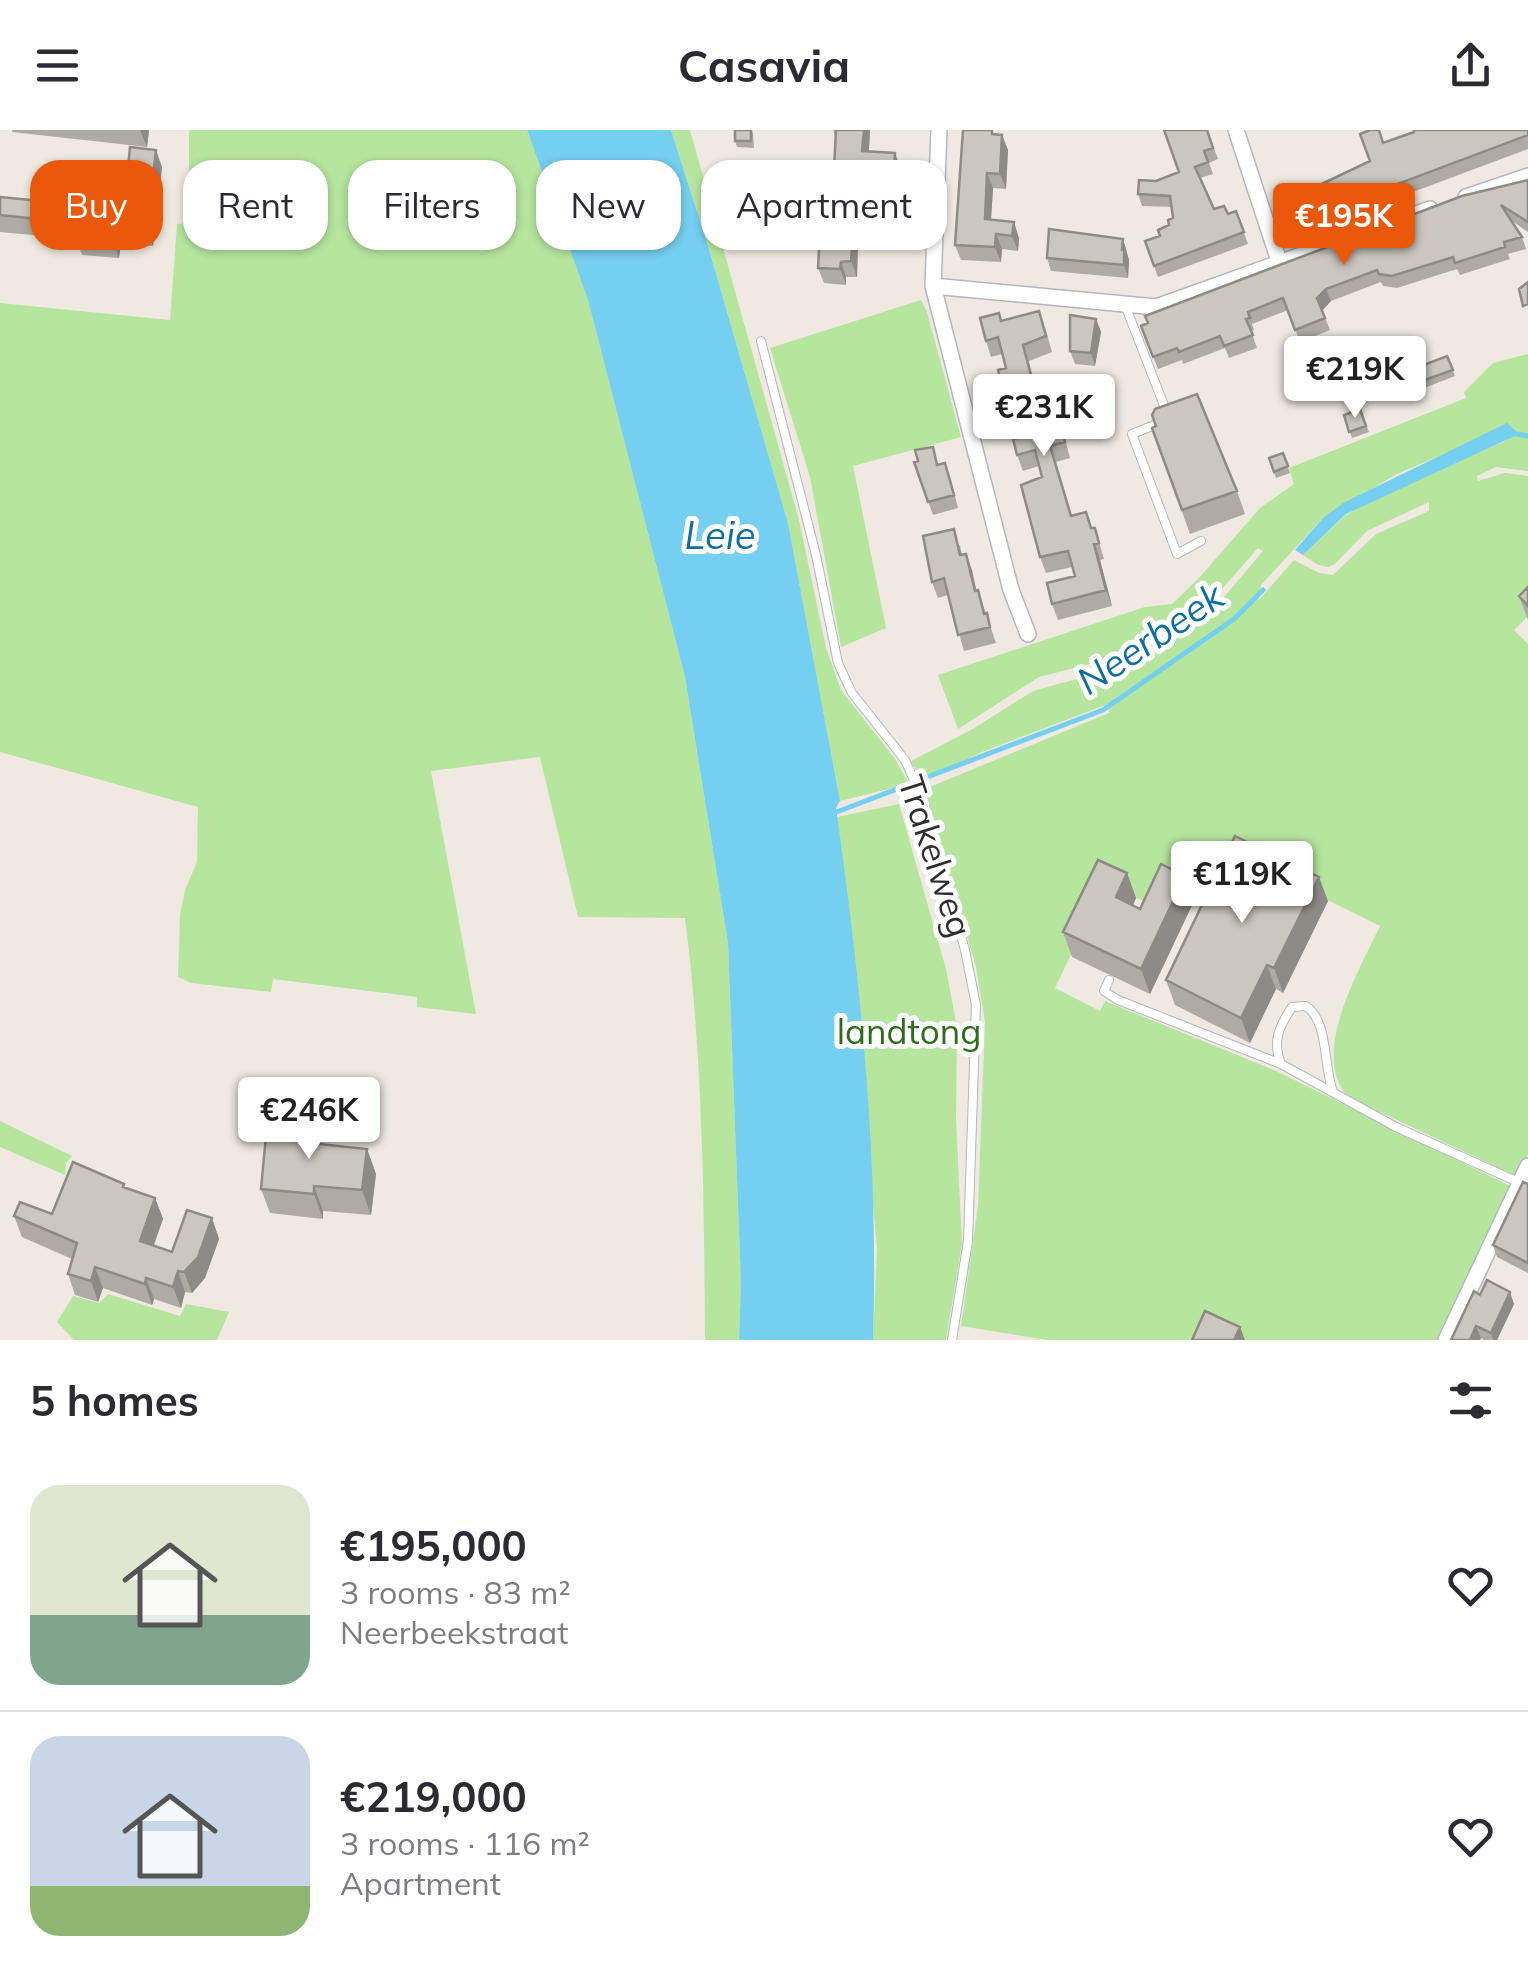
<!DOCTYPE html>
<meta charset="utf-8">
<style>
:root{--surface:#fff;--page:#f2f2f3;--text:#2b2b33;--muted:#7c7c81;--line:#e1e1e2;--accent:#ea580c}
body{margin:0;font-family:Mulish,sans-serif;background:var(--page);color:var(--text);height:100vh;display:flex;flex-direction:column;font-size:38px;white-space:nowrap}
*{box-sizing:border-box;margin:0}
p{font-size:32px;color:var(--muted)}
.icon{flex:none;width:55px;height:55px;fill:none;stroke:currentColor;stroke-width:2;stroke-linecap:round;stroke-linejoin:round}
.map{position:relative;height:1210px;overflow:hidden}
.panel{display:flex;flex-direction:column;background:var(--surface);flex:1}
.panel>*{flex:none}
.hud{position:absolute;left:30px;top:30px;width:1000px;height:90px;display:flex;gap:20px}
.price{position:absolute;translate:-50% -85px;padding:0 22px;border-radius:10px;background:#fff;color:#222;font-size:32px;line-height:65px;filter:drop-shadow(0 2px 5px #0008)}
.price::after{content:'';position:absolute;left:50%;top:60px;width:30px;height:22px;margin-left:-15px;background:inherit;clip-path:polygon(0 0,100% 0,50% 100%)}
.price.active{background:var(--accent);color:#fff}
ul{padding:0;list-style:none}
li{display:flex;align-items:center;gap:30px;height:250px;padding:0 30px}
li+li{border-top:2px solid var(--line)}
li span{display:grid;place-items:center;flex:none;width:280px;height:200px;border-radius:30px;color:#555}
li>.icon{margin-inline-start:auto}
span .icon{width:120px;height:120px;fill:#fffc;stroke-width:1}
li b{font-size:42px}
h2{display:flex;justify-content:space-between;align-items:center;height:120px;padding:0 30px;font-size:42px}
.tag{padding:0 35px;border-radius:30px;background:var(--surface);box-shadow:0 2px 8px #0004;font-size:35px;line-height:90px}
.tag.active{background:var(--accent);color:#fff}
header{display:flex;justify-content:space-between;align-items:center;height:130px;padding:0 30px;background:var(--surface);font-size:45px;font-weight:700}
.map>svg:first-child{display:block}
.green{fill:#b6e59e;fill-rule:evenodd}
.water{fill:#75cff0}
.lines{fill:none;stroke-linecap:round;stroke-linejoin:round}
.stream{stroke:#75cff0;stroke-width:5}
.lane-casing{stroke:#b4b7c1;stroke-width:10}
.street-casing{stroke:#b4b7c1;stroke-width:18}
.lane{stroke:#fff;stroke-width:8}
.street{stroke:#fff;stroke-width:15}
.wall{fill:#afaba4}
.shaded-wall{fill:#8e8b86}
.building{fill:#cbc7bf;stroke:#8e8b86;stroke-width:2.5}
.labels{text-anchor:middle;dominant-baseline:central;stroke-width:10;stroke-linejoin:round;paint-order:stroke}
.street-label{font-size:35px;fill:#2e2e2e;stroke:#fff}
.park-label{font-size:35px;fill:#2c6e1b;stroke:#fff}
.water-label{font-size:38px;font-style:italic;fill:#0d6fa3;stroke:#fff}
</style>
<header><svg class="icon" aria-label="menu" viewBox="0 0 24 24"><path d="M4 6h16M4 12h16M4 18h16"/></svg>Casavia<svg class="icon" aria-label="share" viewBox="0 0 24 24"><path d="M12 15V3M7 8l5-5 5 5M5 13v7h14v-7"/></svg></header>
<div class="map">
<svg width="1528" height="1210" viewBox="0 0 1528 1210">
<rect width="100%" height="100%" fill="#efe9e1"/>
<!-- green -->
<path class="green" d="M189 0H527L588 170 685 547 728 813 741 1153 739 1210H705C704 1070 703 928 685 788L578 787 540 627 431 641 476 884 417 877V867L273 849 271 862 191 853 178 847 180 785 185 760 197 732 198 677 0 622V173L170 190 177 94 195 93 189 60Z
M671 0H690L799 390 826 518 841 560 895 629 909 654 840 671 788 393 708 116Z
M921 170 927 182 961 307 853 336 886 498 841 517 810 347 770 218Z
M1528 224V341L1496 337 1477 346 1478 351 1505 343 1528 346V486L1514 500 1528 514V1024L1518 1047 1350 968C1307 928 1360 839 1380 796L1241 727 1214 780 1169 757 1158 778 1105 753 1055 858 1100 881 1105 871 1274 940 1510 1056 1440 1210H1047L961 1196 978 1076 985 892 976 837 925 659 1109 583 1108 574 982 622 922 650 911 631 971 600 1033 561 1095 544 1214 479 1263 421 1258 418 1208 475 1109 529 1039 547 958 599 938 545 1145 477 1172 474 1199 448 1260 378 1294 354 1289 338 1466 268 1464 262 1493 233ZM1507 310 1381 365 1346 385 1303 425 1318 435 1328 437 1335 434 1367 401 1429 372V381L1376 404 1333 445 1319 443 1294 430 1258 471 1261 455 1323 388 1397 344 1453 320Z
M899 674 946 839 957 897 956 989 962 1114 946 1210H873L877 1118 837 687Z
M0 991 72 1026 66 1033 65 1045 0 1017Z
M108 1164 180 1186 186 1174 229 1182 217 1210H74L57 1192 73 1166 99 1173Z"/>
<!-- water -->
<path class="water" d="M527 0H671L708 116 788 393 840 671 836 678C861 854 879 1032 873 1210H739L741 1153 728 813 685 547 588 170Z
M1507 293 1519 304 1346 384 1303 425 1295 420 1323 388 1345 372Z"/>
<g class="lines">
<!-- stream -->
<path class="stream" d="M1511 303 1528 306
M930 646 1103 580 1234 489 1263 460
M834 683 897 659"/>
<!-- lane casing -->
<g class="lane-casing">
<path id="lane" d="M1125 175 1167 283
M761 211 816 425 838 533 852 563 905 630 924 673 965 820 976 875 968 1111 952 1210
M1162 292 1132 304 1177 424 1201 411
M1109 850 1104 861 1118 870 1281 934
M1333 962C1323 935 1329 892 1306 876L1292 877C1279 897 1272 911 1281 934L1396 997 1518 1052"/>
</g>
<!-- street casing -->
<g class="street-casing">
<path id="street" d="M939 0 933 156 1011 460 1028 504
M1236 0 1279 131
M1466 67 1528 46
M933 156 1156 177 1430 79
M1446 1210 1528 1036"/>
</g>
<!-- lane -->
<use href="#lane" class="lane"/>
<!-- street -->
<use href="#street" class="street"/>
</g>
<!-- wall -->
<path class="wall" d="M12 0H149L147 17 12 2Z
M751 0 753 3 754 18 737 17 735 11Z
M833 0H870L869 22 901 39 899 75 871 74 868 113 858 112 857 147H846V155L824 153 818 138 829 86 832 78 836 8Z
M1207 0 1218 29 1209 33 1213 44 1200 48 1214 79 1228 84 1236 81 1248 114 1158 147 1145 111 1160 106 1169 95 1173 88 1172 77 1142 76 1138 64 1156 51 1179 42Z
M1528 0V19L1298 105 1286 71 1370 31 1383 13Z
M998 5H1002L1008 20 1006 59 993 58 991 90 1019 108 1018 121 1002 119 1001 132 961 130 955 115Z
M162 37 153 116 121 114 119 128 82 125 76 109 0 102V67L124 79Z
M1528 50V102L1512 91 1522 107 1526 119 1508 124 1510 129 1460 145 1457 139 1397 158 1383 156 1381 152 1331 171 1322 180 1330 200 1300 212 1288 180 1252 194 1254 200 1251 201 1257 218 1229 228 1225 218 1183 234 1182 230 1158 239 1141 196Z
M769 70 756 104 742 99 738 88Z
M1123 109 1129 130 1128 148 1051 141 1047 128Z
M1096 189 1101 202 1095 236 1075 234 1070 221Z
M1002 191 1045 197 1052 222 1029 231 1035 257 1059 251 1064 267 1069 284 1059 286 1070 328 1056 332 1072 386 1092 398H1095L1104 429 1100 430 1112 476 1058 490 1052 474 1075 446 1072 437 1046 443 1040 427 1042 347 1039 336 1023 341 1017 325V308L1006 238 1002 224 991 227 986 211Z
M1447 226 1455 246 1424 258 1416 238Z
M1083 255 1091 278 1073 283 1071 277Z
M1360 279 1369 302 1352 308 1344 285Z
M1152 298 1237 361 1245 384 1190 404Z
M1283 323 1290 343 1276 348 1269 328Z
M914 332 939 334 950 346 958 378 933 385Z
M960 415 962 425 966 424 976 461 978 460 996 513 964 521 948 465 938 468 932 452Z
M1528 457V490L1519 466Z
M1127 743 1136 768 1133 776 1140 779 1194 771 1150 864 1072 827 1063 802Z
M1328 771 1283 863 1276 859 1250 913 1175 875 1166 850Z
M325 1014 367 1019 376 1044 371 1085 323 1081V1089L270 1083 261 1059Z
M1528 1054V1143L1497 1127 1493 1115Z
M125 1058 155 1068 163 1089 153 1115 172 1122 212 1088 219 1109 205 1148 192 1163 185 1162 181 1178 154 1169 152 1175 103 1158 98 1172 75 1165 68 1144 72 1129 22 1107 14 1086 52 1084Z
M1480 1165 1514 1174 1497 1210H1484L1481 1208 1451 1210Z"/>
<!-- shaded-wall -->
<path class="shaded-wall" d="M140 0H149L147 17Z
M864 0H870L868 37 862 21Z
M1002 5 1008 20 1006 59 1000 44Z
M156 20 162 37 153 116 147 99Z
M895 23 901 39 899 75 893 60Z
M987 43 993 58 990 104 985 89Z
M865 58 871 74 868 113 862 97Z
M765 60 769 70 756 104 752 93Z
M1014 92 1019 108 1018 121 1012 106Z
M114 96 121 114 119 128 113 111Z
M853 96 858 112 857 147 851 131Z
M996 104 1002 119 1001 132 995 117Z
M1123 109 1129 130 1128 148 1124 135 1122 119Z
M841 132 846 147V155L840 139Z
M1326 159 1331 171 1322 181 1317 168Z
M1096 189 1101 202 1095 236 1091 223Z
M1094 414 1100 430 1112 476 1106 460Z
M966 424 972 440 980 477 975 461Z
M1127 743 1136 768 1125 792 1116 767Z
M1185 746 1194 771 1150 864 1141 839Z
M1319 747 1328 771 1283 863 1274 838Z
M1267 835 1276 859 1250 913 1241 888Z
M367 1019 376 1044 371 1085 362 1060Z
M314 1056 323 1081V1089L314 1064Z
M155 1068 163 1089 148 1132 140 1111Z
M212 1088 219 1109 205 1148 192 1163 184 1142Z
M95 1137 103 1158 98 1172 91 1151Z
M178 1141 185 1162 181 1178 173 1157Z
M146 1148 154 1169 152 1175 145 1154Z
M1510 1162 1514 1174 1497 1210H1493L1491 1203Z
M1476 1196 1481 1208 1480 1210H1470Z
M1240 1197 1245 1210H1234Z"/>
<!-- building -->
<path class="building" d="M735 0H751V11H735Z
M836 0H864L862 21 895 23 893 60 865 58 862 97 853 96 851 131 841 132 840 139 818 138 821 85 829 86V78H832Z
M963 0H992V4L1002 5 1000 44 987 43 985 89 1014 92 1012 106 996 104 995 117 955 115Z
M1164 0H1207L1213 18 1204 21 1208 32 1195 37 1214 79 1224 76 1228 84 1236 81 1244 102 1154 136 1145 111 1160 106 1158 100 1169 95 1168 90 1173 88 1170 66 1138 64 1139 50 1156 51 1179 42Z
M1370 0H1379L1383 13 1414 2V0H1528V5L1294 93 1286 71 1370 31 1360 4Z
M130 17 156 20 147 99 114 96 113 111 75 108 77 93 0 85V67L124 79Z
M1528 50V92L1501 75 1522 107 1504 112 1505 117 1455 133 1453 127 1392 146 1379 144 1377 140 1326 159 1317 168 1325 188 1295 200 1283 168 1248 182 1250 188 1246 189 1253 205 1224 216 1220 206 1179 222 1177 218 1153 227 1141 196 1148 193 1145 186 1462 66Z
M748 59 765 60 752 93 738 88Z
M1049 99 1123 109 1122 119 1124 118V135L1047 128Z
M1528 152V174L1523 176 1519 159Z
M1039 181 1046 206 1023 215 1034 257 1059 251 1063 268 1054 270 1065 312 1050 316 1071 386 1086 382 1091 398H1095L1099 413 1094 414 1106 460 1052 474 1047 453 1075 446 1068 421 1040 427 1021 355 1042 347 1035 320 1017 325 1013 309 1017 308 998 240 1006 238 998 207 986 211 980 188 999 183 1001 191Z
M1070 185 1096 189 1091 223 1070 221Z
M1447 226 1453 240 1422 251 1416 238Z
M1083 255 1089 272 1071 277V258Z
M1197 264 1237 361 1182 380 1152 298 1156 296 1152 285 1155 279Z
M1360 279 1366 296 1349 302 1344 285Z
M933 317 937 335 945 333 954 365 928 372 914 332 918 331 915 320Z
M1283 323 1288 336 1274 342 1269 328Z
M954 399 960 425 966 424 975 461 978 460 984 484 987 483 990 497 958 505 944 448 932 452 923 406Z
M1528 457V476L1519 466Z
M1235 706 1319 747 1274 838 1267 835 1241 888 1166 850Z
M1098 730 1127 743 1116 767 1140 779 1161 734 1185 746 1141 839 1063 802Z
M267 995 320 1000 319 1014 367 1019 362 1060 314 1056V1064L261 1059Z
M73 1032 124 1054 123 1057 155 1068 140 1111 172 1122 187 1080 212 1088 198 1127 184 1142 178 1141 173 1157 146 1148 145 1154 95 1137 91 1151 68 1144 77 1113 14 1086 20 1072 52 1084Z
M1523 1052 1528 1054V1133L1493 1115Z
M1487 1150 1510 1162 1491 1203 1476 1196 1470 1210H1451L1474 1161 1480 1165Z
M1205 1181 1240 1197 1234 1210H1192Z"/>
<g class="labels">
<!-- street labels -->
<g class="street-label">
<text transform="translate(936 726) rotate(72)">Trakelweg</text>
</g>
<!-- park labels -->
<g class="park-label">
<text x="909" y="901">landtong</text>
</g>
<!-- water labels -->
<g class="water-label">
<text x="720" y="405">Leie</text>
<text transform="translate(1150 508) rotate(-34)">Neerbeek</text>
</g>
</g>
</svg>
<b class="price active" style="left:1344px;top:138px">€195K</b>
<b class="price" style="left:1355px;top:291px">€219K</b>
<b class="price" style="left:1044px;top:329px">€231K</b>
<b class="price" style="left:1242px;top:796px">€119K</b>
<b class="price" style="left:309px;top:1032px">€246K</b>
<div class="hud">
<a class="tag active">Buy</a>
<a class="tag">Rent</a>
<a class="tag">Filters</a>
<a class="tag">New</a>
<a class="tag">Apartment</a>
</div>
</div>
<section class="panel">
<h2>5 homes<svg class="icon" aria-label="filters" viewBox="0 0 24 24"><path d="M4 7h16M4 17h16"/><circle cx="9" cy="7" r="2"/><circle cx="15" cy="17" r="2"/></svg></h2>
<ul>
<li><span style="background:linear-gradient(#dfe7d0 65%,#7fa58c 0)"><svg class="icon" aria-label="home" viewBox="0 0 24 24"><path d="M3 11l9-7 9 7M6 9v11h12V9"/></svg></span><div><b>€195,000</b><p>3 rooms · 83 m²</p><p>Neerbeekstraat</p></div><svg class="icon" aria-label="heart" viewBox="0 0 24 24"><path d="M12 20l-8-8c-3-5 5-10 8-4 3-6 11-1 8 4z"/></svg></li>
<li><span style="background:linear-gradient(#c9d6e8 75%,#8fb573 0)"><svg class="icon" aria-label="home" viewBox="0 0 24 24"><path d="M3 11l9-7 9 7M6 9v11h12V9"/></svg></span><div><b>€219,000</b><p>3 rooms · 116 m²</p><p>Apartment</p></div><svg class="icon" aria-label="heart" viewBox="0 0 24 24"><path d="M12 20l-8-8c-3-5 5-10 8-4 3-6 11-1 8 4z"/></svg></li>
</ul>
</section>
